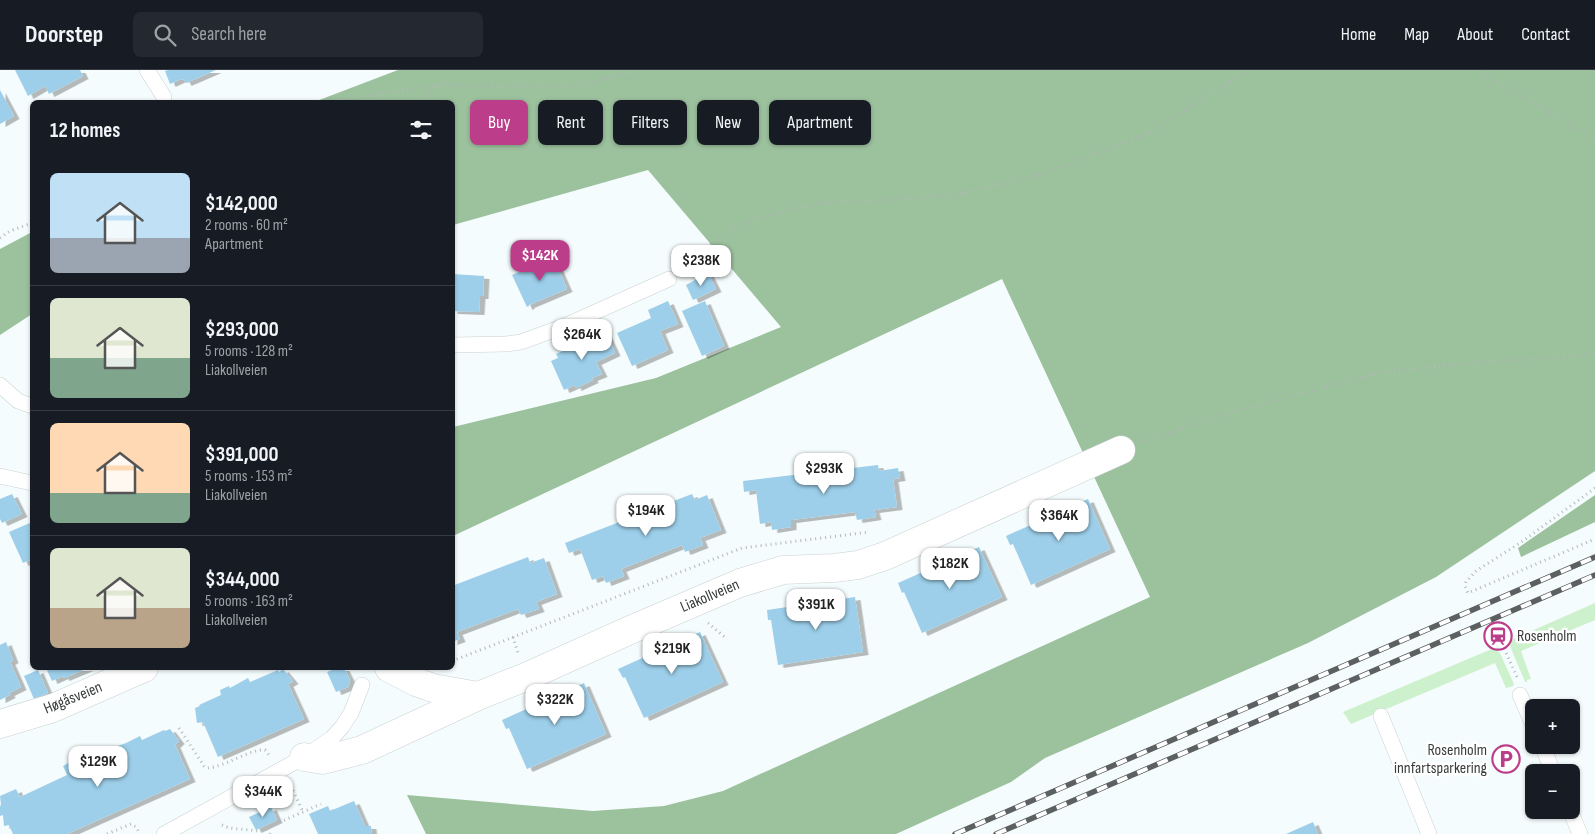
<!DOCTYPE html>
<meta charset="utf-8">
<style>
:root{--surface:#171b24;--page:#242831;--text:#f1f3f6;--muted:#9ea1a6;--line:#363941;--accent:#bc3d89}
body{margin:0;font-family:"Sofia Sans Condensed",sans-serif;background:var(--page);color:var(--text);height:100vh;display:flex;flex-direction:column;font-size:19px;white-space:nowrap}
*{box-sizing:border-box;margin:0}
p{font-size:16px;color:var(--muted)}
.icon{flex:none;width:28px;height:28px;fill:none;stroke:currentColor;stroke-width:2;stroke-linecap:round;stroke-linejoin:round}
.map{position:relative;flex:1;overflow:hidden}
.sheet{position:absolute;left:30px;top:30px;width:425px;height:570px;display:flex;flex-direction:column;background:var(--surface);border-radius:8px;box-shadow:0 1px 4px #0004}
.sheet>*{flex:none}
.top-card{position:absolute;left:470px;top:30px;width:475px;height:45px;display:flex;gap:10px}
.fabs{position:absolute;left:1525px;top:629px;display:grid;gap:10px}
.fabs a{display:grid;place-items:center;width:55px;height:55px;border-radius:8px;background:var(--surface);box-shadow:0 1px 4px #0004;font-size:25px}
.price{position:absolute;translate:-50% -42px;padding:0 11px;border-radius:10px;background:#fff;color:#222;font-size:16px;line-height:32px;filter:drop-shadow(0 1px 2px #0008)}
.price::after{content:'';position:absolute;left:50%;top:30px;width:15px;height:11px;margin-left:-8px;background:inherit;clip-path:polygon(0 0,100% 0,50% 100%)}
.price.selected{background:var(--accent);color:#fff}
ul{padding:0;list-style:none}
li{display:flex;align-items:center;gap:15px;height:125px;padding:0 20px}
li+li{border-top:1px solid var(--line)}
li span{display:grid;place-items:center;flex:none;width:140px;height:100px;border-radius:8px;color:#555}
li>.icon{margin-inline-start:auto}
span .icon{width:60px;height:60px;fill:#fffc;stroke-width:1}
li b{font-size:21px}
h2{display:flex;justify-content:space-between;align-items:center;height:60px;padding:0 20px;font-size:21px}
.pill{padding:0 18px;border-radius:8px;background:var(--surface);box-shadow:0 1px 4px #0004;font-size:18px;line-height:45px}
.pill.selected{background:var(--accent);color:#fff}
header{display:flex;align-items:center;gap:30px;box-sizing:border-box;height:70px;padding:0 25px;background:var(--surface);border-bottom:1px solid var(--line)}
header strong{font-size:24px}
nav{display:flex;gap:28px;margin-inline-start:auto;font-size:18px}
.search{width:350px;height:45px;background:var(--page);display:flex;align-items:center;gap:12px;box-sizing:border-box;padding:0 18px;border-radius:8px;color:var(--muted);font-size:19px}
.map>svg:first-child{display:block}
.green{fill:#cdf0cd}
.forest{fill:#9cc19d}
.building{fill:#9dcfea;filter:url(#shadow)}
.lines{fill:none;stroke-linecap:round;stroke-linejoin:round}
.service-casing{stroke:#cad1d2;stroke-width:16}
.minor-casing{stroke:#cad1d2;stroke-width:29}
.path{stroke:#b3b8b9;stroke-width:3;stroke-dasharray:1 4;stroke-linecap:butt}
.service{stroke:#fff;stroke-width:15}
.minor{stroke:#fff;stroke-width:28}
.rail-casing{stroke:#5d6060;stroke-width:5.5}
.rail{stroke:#fff;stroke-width:4;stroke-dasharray:11;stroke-linecap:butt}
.labels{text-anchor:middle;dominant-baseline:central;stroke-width:5;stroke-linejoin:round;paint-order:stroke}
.street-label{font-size:16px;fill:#3a3c3c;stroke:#fff}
.poi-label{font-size:16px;fill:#3a3c3c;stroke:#fff;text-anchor:start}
</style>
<header>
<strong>Doorstep</strong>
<div class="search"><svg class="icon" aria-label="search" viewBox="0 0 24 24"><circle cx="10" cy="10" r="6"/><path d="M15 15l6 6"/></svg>Search here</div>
<nav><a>Home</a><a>Map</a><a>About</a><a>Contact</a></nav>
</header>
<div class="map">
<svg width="1595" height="764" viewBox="0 0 1595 764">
<defs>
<filter id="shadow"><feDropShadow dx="5.5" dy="3" stdDeviation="0" flood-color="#0004"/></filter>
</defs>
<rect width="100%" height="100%" fill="#f5fcfd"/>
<!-- green -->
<path class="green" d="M1595 533V550L1521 581 1531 609 1527 610V612H1525L1510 576 1511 570Z
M1494 578 1500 583 1514 614 1513 616 1506 618 1495 593 1351 654 1343 642Z"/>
<!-- forest -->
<path class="forest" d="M398 0H1595V401L1436 507 1308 573 1045 688 1011 712 896 764H426L407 725 593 741 664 736 723 721 1150 527 1002 209 453 466V357L656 308 781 257 648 100 453 155 452 32H314Z
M32 162V244L0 265V179Z
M1595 425V452L1521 487 1518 478Z"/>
<!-- building -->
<path class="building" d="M15 0H80L83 6 49 24 45 16 28 26Z
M168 0H216L186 13 184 9 182 10 181 9 170 14 165 1Z
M0 20 14 46 0 54Z
M553 187 567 219 529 235V236L527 237 512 205Z
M708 203 716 219 693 230 686 215Z
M452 204 484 206 483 226H480L479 242 452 241Z
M668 231 678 254 660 261 668 280 632 296 617 263 651 248 648 240Z
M705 231 724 276 702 286 682 241Z
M605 261 615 283 596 292 602 304 592 308 593 310 576 318 575 315 564 320 551 291 558 288 556 284 577 274 579 279 587 275 584 270Z
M878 395 879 401 898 398 900 408 893 409 897 437 874 440 876 447 857 450 855 442 791 450V457L772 460 771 452 760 454 756 420 744 422 743 411Z
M12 424 22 444 2 453 0 449V429Z
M692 424 695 430 707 425 721 460 700 468 703 475 685 482 682 475 621 499 624 506 606 513 603 506 592 510 580 479 569 483 565 473Z
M1088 429 1110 479 1031 515 1013 474 1010 475 1006 466Z
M32 452V489L23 493 9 462Z
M979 477 1002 527 922 563 904 522 902 523 898 513Z
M528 487 530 493 544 488 557 524 536 532 539 539 521 545 518 539 457 562 460 569 452 572V516Z
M855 527 863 582 778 595 771 550H768L767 540Z
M700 562 723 612 644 648 625 607 623 608 618 599Z
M6 572 13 590 10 592 21 617 9 623 10 625 0 630V575Z
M46 598H88L64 608 63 606 52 611Z
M337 598H344L350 610 348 617 336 622 327 602Z
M283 599 293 611 288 614 304 649 218 687 203 652 197 653 195 638 200 636 199 635 221 625 220 620 229 616 230 618 248 608 250 612 278 600 279 602Z
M38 600 48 623 34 629 24 606Z
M584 613 606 664 527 699 509 658 506 659 502 650Z
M170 659 179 671 175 675 190 709 67 764H13L9 755 4 756 3 745 0 746V736L1 735 0 726 16 719 20 727 67 705 63 696 72 691 77 701 88 696 87 694 114 682 112 678 126 673 140 666 142 670 164 660 165 661Z
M354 731 365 756H371L372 764H318L309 744 328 736 330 741Z
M271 737 277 750 256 760 249 747Z
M1313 752 1318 764H1286Z"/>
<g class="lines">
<!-- service casing -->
<g class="service-casing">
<path id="service" d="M147 0 164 27
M452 275 506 274 521 272 562 257 669 209
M0 315 18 331 32 336
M0 406 32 413
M1520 625 1534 657
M1381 646 1429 764
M1542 675 1553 702
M1570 740 1580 764
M164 764 304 687 332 668 342 657 351 643 362 615"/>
</g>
<!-- minor casing -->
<g class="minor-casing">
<path id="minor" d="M389 598 416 612 433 618 478 626
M0 654 53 638 144 598
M304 687 323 690 362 680 478 626 528 606 628 561 740 513 783 500 834 498 858 495 885 486 1121 380"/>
</g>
<!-- path -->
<path class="path" d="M1477 0 1595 69
M328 32 435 15 580 16 636 0
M421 32 435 16
M0 168 10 161 32 153
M683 197 731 158 765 146 817 133 876 131 960 124 1043 104 1153 61 1248 0
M1144 371 1232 342 1379 303 1468 293 1538 289 1595 284
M1595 418 1523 471 1476 501 1466 512 1465 516 1468 523 1595 469
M708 553 727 569
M513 567 518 583
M1502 574 1517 607
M452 591 742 478 869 462
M179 658 204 696 207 698C225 697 252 678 265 680L269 685
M291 716 303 742
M222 755 229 758 260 761 321 734
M267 759 270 764
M107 764 131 754 136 757 140 764"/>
<!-- service -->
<use href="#service" class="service"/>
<!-- minor -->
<use href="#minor" class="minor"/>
<!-- rail casing -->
<g class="rail-casing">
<path id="rail" d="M955 764 1595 487
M996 764 1595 505"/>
</g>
<!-- rail -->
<use href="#rail" class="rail"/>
</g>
<!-- icons -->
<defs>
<g id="station-ring" transform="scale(1.4375)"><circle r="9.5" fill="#fff" stroke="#bc3d89" stroke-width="1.5"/><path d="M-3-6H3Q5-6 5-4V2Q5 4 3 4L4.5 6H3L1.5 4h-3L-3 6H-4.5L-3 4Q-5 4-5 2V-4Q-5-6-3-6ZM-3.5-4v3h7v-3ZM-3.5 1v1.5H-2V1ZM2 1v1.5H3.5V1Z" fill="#bc3d89"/></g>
<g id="parking-ring" transform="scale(1.4375)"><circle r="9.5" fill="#fff" stroke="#bc3d89" stroke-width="1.5"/><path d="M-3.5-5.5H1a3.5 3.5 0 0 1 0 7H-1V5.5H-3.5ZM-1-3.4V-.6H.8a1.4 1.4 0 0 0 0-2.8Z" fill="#bc3d89"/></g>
</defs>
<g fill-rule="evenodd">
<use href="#station-ring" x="1498" y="566"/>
<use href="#parking-ring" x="1506" y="689"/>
</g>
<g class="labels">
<!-- street labels -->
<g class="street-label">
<text transform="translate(710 526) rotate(-23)">Liakollveien</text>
<text transform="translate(73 628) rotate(-22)">Høgåsveien</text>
</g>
<!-- poi labels -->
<g class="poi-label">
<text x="1517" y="566">Rosenholm</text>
<text x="1487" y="680" text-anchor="end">Rosenholm<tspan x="1487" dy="18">innfartsparkering</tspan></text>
</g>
</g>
</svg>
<div class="fabs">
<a>+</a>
<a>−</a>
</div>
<b class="price selected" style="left:540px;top:212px">$142K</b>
<b class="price" style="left:701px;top:217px">$238K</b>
<b class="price" style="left:582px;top:291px">$264K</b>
<b class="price" style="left:824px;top:425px">$293K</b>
<b class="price" style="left:646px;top:467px">$194K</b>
<b class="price" style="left:1059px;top:472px">$364K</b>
<b class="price" style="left:950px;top:520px">$182K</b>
<b class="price" style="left:816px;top:561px">$391K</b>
<b class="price" style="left:672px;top:605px">$219K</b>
<b class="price" style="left:555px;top:656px">$322K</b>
<b class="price" style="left:98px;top:718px">$129K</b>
<b class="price" style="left:263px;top:748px">$344K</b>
<div class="top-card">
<a class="pill selected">Buy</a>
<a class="pill">Rent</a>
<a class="pill">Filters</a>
<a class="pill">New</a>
<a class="pill">Apartment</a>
</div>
<section class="sheet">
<h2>12 homes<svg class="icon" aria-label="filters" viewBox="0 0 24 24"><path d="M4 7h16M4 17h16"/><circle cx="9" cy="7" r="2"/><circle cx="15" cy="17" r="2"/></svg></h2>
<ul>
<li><span style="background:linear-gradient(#bfe0f5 65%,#9aa5b1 0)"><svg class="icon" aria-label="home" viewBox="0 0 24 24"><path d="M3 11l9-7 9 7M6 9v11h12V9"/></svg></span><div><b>$142,000</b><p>2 rooms · 60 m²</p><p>Apartment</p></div></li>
<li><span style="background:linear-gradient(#dfe7d0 60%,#7fa58c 0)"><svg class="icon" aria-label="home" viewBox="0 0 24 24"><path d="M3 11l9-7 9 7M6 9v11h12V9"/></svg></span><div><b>$293,000</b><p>5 rooms · 128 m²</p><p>Liakollveien</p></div></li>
<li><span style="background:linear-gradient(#ffd9b3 70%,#7fa58c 0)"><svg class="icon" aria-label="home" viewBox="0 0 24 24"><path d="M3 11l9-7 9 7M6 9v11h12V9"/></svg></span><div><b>$391,000</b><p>5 rooms · 153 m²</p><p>Liakollveien</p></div></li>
<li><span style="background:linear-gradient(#dfe7d0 60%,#b9a48a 0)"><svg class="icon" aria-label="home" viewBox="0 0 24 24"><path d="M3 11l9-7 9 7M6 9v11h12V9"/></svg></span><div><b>$344,000</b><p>5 rooms · 163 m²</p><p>Liakollveien</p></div></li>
</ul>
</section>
</div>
